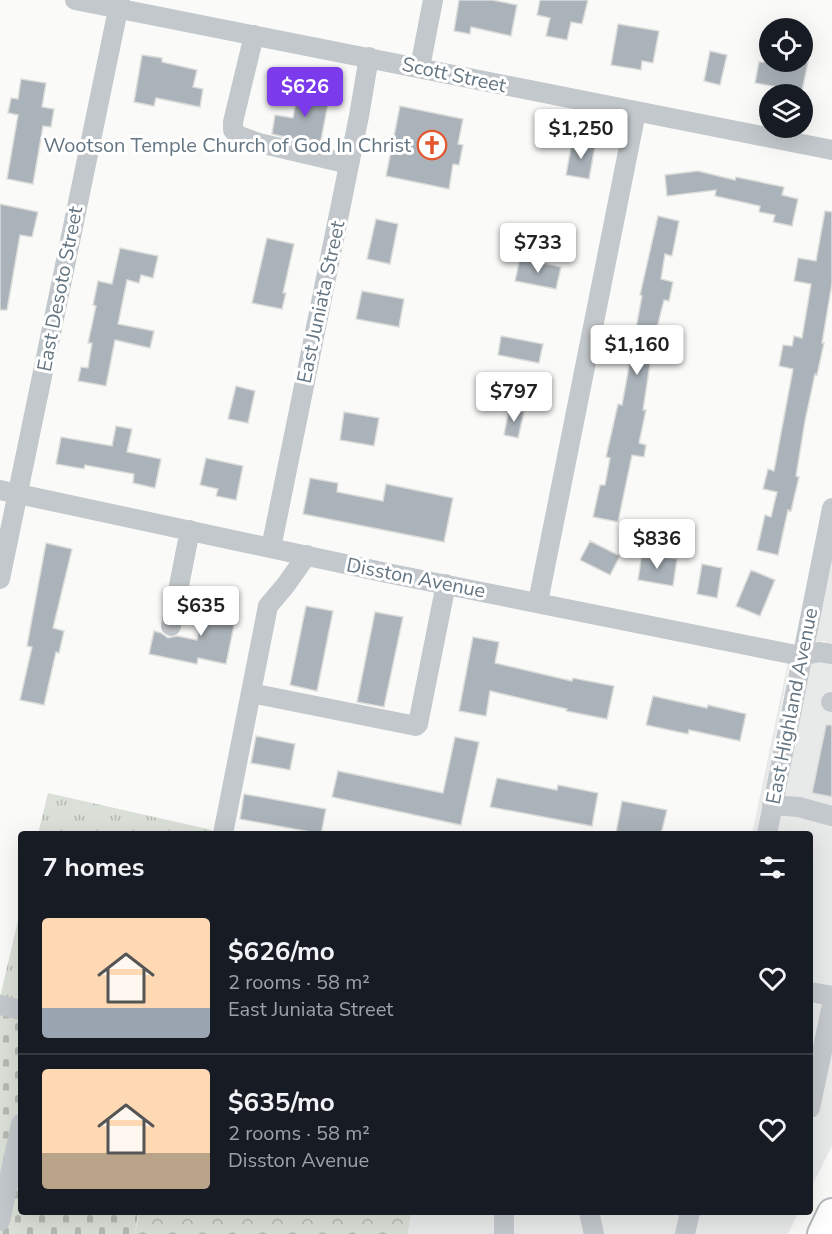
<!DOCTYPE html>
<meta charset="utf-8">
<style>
:root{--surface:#171b24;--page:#20242c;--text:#f1f3f6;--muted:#9ea1a6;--line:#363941;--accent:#7c3aed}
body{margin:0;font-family:"Nunito Sans",sans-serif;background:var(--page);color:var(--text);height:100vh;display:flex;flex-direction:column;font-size:22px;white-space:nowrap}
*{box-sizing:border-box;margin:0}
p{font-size:20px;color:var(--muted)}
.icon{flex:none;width:33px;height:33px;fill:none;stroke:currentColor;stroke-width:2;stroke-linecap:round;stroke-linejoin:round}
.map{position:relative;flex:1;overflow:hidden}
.side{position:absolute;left:18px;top:831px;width:795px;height:384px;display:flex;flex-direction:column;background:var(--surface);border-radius:6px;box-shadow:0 6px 24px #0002}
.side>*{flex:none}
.buttons{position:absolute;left:759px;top:18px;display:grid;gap:12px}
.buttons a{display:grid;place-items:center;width:54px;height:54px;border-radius:50%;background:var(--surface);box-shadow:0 6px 24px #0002;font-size:30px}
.price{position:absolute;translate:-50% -51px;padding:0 14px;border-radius:6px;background:#fff;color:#222;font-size:20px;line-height:39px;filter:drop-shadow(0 2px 3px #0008)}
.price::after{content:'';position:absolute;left:50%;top:36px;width:18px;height:14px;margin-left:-9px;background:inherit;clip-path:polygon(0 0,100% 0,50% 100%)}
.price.active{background:var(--accent);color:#fff}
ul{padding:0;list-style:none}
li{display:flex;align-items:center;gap:18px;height:150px;padding:0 24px}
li+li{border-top:2px solid var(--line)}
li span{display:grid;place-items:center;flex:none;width:168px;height:120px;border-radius:6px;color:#555}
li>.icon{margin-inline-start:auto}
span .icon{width:72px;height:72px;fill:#fffc;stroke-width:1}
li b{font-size:26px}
h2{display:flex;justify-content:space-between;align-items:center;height:72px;padding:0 24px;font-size:26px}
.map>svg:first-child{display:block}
.built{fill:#e8e9e9}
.grass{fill:url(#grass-tufts)}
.forest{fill:url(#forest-crowns)}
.cemetery{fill:url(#cemetery-stones)}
.building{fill:#aab3b9;stroke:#dcdcda;stroke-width:1.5}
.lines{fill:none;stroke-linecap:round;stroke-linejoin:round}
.highway-casing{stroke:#b4b9bd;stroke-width:32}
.minor{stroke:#c3c8cc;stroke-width:20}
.highway{stroke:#fff;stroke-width:28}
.labels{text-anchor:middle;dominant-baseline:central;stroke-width:6;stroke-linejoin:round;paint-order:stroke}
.street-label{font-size:20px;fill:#657683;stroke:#fff}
.poi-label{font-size:20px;fill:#657683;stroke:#fff;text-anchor:end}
</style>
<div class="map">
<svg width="832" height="1234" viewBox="0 0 832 1234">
<defs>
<pattern id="grass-tufts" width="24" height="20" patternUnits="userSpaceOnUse" patternTransform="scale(1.5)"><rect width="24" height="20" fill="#dadfd7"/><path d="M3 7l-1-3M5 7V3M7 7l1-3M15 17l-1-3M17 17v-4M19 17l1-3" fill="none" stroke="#b4b9b4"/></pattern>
<pattern id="forest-crowns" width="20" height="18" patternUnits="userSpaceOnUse" patternTransform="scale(1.5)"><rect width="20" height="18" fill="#dadfd7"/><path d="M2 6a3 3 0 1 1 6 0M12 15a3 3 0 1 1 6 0" fill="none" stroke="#b4b9b4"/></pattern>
<pattern id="cemetery-stones" width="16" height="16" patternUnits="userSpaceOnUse" patternTransform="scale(1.5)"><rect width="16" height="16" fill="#dadfd7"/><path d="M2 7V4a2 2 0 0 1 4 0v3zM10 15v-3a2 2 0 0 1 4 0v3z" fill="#b4b9b4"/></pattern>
</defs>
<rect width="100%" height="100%" fill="#fafaf8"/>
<!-- built -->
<path class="built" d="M832 555V646L826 644 825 641 814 642Z
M819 660 832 663V988L810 983V834H776L810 663Z
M788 662H790L757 834H752Z
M810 1001 832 1005V1146L810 1190Z
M411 1212H680L675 1234H408Z
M700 1212H799L788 1234H695Z"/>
<!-- grass -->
<path class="grass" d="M48 793 212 830 211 834H38Z
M21 908V1001L0 997Z"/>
<!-- forest -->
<path class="forest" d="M139 1212H411L408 1234H135Z"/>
<!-- cemetery -->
<path class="cemetery" d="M0 997 21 1002V1212H138L135 1234H0Z"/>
<!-- building -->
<path class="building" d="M459 0H492L517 5 511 36 471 27 470 34 454 31Z
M540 0H588L582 24 571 22 567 40 546 36 550 18 537 15Z
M618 24 659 31 653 63 642 61 641 70 611 65Z
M710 51 727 55 720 85 704 81Z
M142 55 162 58V62L197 70 193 87 203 89 200 107 156 98 154 106 134 102Z
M759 62H808L802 91 755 83Z
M21 79 46 83 42 107 54 109 51 127 43 126 33 184 7 179 18 115 8 113 11 98 18 99Z
M299 87 330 93 320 145 272 134 275 115 293 118Z
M400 106 463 119 458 144 463 145 459 165 453 164 449 189 386 176Z
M572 142 595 146 589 179 566 175Z
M698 171 735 180 736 177 784 187 782 195 798 199 792 226 773 222 775 215 759 212 760 206 715 196 716 190 667 196 665 175Z
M0 204 38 212 32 237 20 235 7 310H0Z
M825 211 832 212V283L822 343H824L817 375 815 374 805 421 796 476 799 477 791 511 788 510 778 555 757 550 765 515 771 517 777 492 763 489 768 469 774 471 793 369 779 366 783 345 792 346 794 336 802 338 811 284 794 281 798 258 816 261Z
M658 216 679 221 672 256 665 254 661 279 673 282 669 301 664 300 653 344 643 410H646L639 443 646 445 644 457 632 455 618 522 593 517 600 485H605L610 458 606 457 618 404 622 405 642 296 640 295Z
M376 219 398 224 390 264 367 259Z
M267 238 294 244 283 293H286L282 309 252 303Z
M120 248 158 256 153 278 141 275 139 283 127 280 118 324 154 331 150 348 115 340 106 386 78 381 81 367 88 368 92 343H88L96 306 93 305 98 281 112 284Z
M520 258 561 267 556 289 515 281Z
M362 291 404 299 399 327 356 319Z
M501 336 543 344 539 363 498 355Z
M236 386 255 391 248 423 228 419Z
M509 409 524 412 518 438 504 435Z
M344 412 379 418 374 446 340 440Z
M116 426 132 429 127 452 161 459 155 488 133 483 134 474 85 465 84 469 56 464 61 437 112 446Z
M206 458 243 466 236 500 216 496 218 489 200 485Z
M310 478 338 483 337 492 383 501 386 484 453 498 444 542 303 514Z
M590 541 620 556 610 575 580 560Z
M46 543 72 549 53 628 64 631 59 653 56 652 44 705 20 700 32 647 27 646Z
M642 553 677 559 673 586 638 580Z
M702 564 722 568 717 598 697 594Z
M751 570 775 580 760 616 736 606Z
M205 599 238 606 226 664 198 658 197 664 149 654 154 631 161 633 168 638 177 636 197 640Z
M306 606 333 611 317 691 290 685Z
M375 612 403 617 384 707 357 702Z
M473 637 499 642 495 663 572 681 573 678 614 686 607 719 566 711 567 709 490 691 486 716 459 711Z
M653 696 707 708 708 705 746 714 740 741 689 730 688 734 646 725Z
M826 725H832V797L812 793Z
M256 736 295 744 290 770 251 763Z
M455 737 479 742 461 825 332 797 338 771 443 793Z
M497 778 557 790 558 785 598 793 592 826 490 807Z
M244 794 326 809 321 834 240 819Z
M622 801 667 810 661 834 616 833Z"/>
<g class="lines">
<!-- highway casing -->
<g class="highway-casing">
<path id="highway" d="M822 1234 832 1213"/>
</g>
<!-- minor -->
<path class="minor" d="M75 0 832 150
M254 35 233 122V130L239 136 259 143 349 164
M420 67 433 0
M0 490 387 573 801 656 819 652 832 654
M271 548 359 116 369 57
M0 579 120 0
M538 602 636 112
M171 626 190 530
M251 693 416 726 418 724 446 584
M831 702H832
M772 805 799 807 832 816
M223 834 268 606 285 586 307 555
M767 834 832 508
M810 992 832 996
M0 1005 21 1010
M810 1108 832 1005
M589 1212 594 1234
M0 1221 21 1124
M504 1234V1212
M685 1234 690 1212"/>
<!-- highway -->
<use href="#highway" class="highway"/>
</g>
<!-- icons -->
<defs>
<g id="church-ring" transform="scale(1.5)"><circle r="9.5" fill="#fff" stroke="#e4572e" stroke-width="1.5"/><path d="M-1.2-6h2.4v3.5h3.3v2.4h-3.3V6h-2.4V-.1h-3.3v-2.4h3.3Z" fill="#e4572e"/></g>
</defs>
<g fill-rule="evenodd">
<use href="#church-ring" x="432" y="145"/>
</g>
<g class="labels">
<!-- street labels -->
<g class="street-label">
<text transform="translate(454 75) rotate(12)">Scott Street</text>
<text transform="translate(60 289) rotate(-79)">East Desoto Street</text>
<text transform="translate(321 302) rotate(-78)">East Juniata Street</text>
<text transform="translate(416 578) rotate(11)">Disston Avenue</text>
<text transform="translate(792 706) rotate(-79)">East Highland Avenue</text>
</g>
<!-- poi labels -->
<g class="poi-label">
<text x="411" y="145">Wootson Temple Church of God In Christ</text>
</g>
</g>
</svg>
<div class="buttons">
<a><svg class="icon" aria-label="locate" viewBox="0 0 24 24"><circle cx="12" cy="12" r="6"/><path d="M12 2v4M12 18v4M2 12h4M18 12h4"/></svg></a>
<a><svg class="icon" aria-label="layers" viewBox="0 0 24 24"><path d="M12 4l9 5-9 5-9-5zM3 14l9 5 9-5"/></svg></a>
</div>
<b class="price active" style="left:305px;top:118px">$626</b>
<b class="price" style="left:581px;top:160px">$1,250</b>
<b class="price" style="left:538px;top:274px">$733</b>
<b class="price" style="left:637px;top:376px">$1,160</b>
<b class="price" style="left:514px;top:423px">$797</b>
<b class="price" style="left:657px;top:570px">$836</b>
<b class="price" style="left:201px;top:637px">$635</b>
<section class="side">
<h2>7 homes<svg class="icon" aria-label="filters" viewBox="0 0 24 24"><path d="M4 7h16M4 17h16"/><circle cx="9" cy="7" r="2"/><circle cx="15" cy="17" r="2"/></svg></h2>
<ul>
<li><span style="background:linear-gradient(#ffd9b3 75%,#9aa5b1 0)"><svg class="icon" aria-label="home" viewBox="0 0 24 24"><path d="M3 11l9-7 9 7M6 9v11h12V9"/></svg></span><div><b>$626/mo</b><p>2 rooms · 58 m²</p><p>East Juniata Street</p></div><svg class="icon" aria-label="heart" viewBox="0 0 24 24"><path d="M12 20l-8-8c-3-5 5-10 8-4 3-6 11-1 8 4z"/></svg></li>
<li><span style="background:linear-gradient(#ffd9b3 70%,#b9a48a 0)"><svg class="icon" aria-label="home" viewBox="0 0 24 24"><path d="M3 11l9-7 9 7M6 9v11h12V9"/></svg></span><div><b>$635/mo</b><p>2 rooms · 58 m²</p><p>Disston Avenue</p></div><svg class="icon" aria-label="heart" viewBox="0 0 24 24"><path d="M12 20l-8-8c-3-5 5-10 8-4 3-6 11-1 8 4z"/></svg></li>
</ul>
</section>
</div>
